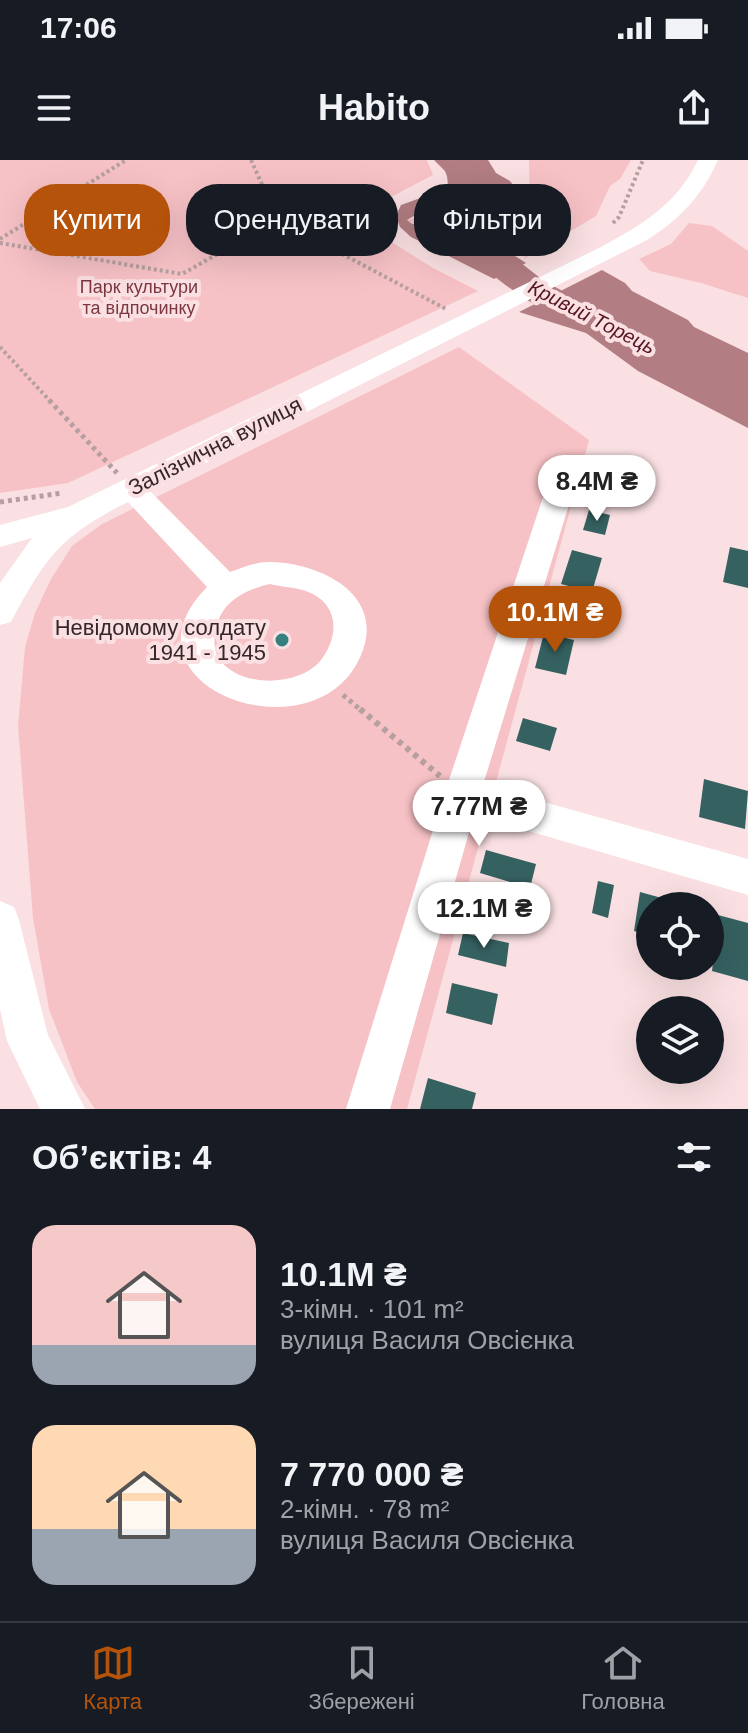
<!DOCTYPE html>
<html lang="uk">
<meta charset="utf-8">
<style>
:root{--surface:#171b24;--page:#20242c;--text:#f1f3f6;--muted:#9ea1a6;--line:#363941;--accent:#b45309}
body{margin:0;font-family:Helvetica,sans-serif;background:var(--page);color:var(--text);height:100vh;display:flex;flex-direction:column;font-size:30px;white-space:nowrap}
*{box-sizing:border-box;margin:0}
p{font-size:26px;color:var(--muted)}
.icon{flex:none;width:44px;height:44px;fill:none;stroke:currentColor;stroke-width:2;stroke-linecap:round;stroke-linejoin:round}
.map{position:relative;height:949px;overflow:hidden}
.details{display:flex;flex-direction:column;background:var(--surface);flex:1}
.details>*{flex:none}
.top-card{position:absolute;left:24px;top:24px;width:700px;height:72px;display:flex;gap:16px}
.fabs{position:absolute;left:636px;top:732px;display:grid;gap:16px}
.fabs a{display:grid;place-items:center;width:88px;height:88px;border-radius:50%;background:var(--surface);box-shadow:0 8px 32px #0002;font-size:40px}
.price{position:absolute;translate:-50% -68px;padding:0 18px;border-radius:28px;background:#fff;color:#222;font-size:26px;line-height:52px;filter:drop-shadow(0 2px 4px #0008)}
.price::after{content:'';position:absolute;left:50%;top:48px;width:24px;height:18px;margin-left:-12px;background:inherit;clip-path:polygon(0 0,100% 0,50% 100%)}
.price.selected{background:var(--accent);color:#fff}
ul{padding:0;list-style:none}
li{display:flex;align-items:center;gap:24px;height:200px;padding:0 32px}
li span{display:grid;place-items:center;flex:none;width:224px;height:160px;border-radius:24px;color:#555}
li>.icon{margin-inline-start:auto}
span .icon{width:96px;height:96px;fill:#fffc;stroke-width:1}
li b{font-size:34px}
h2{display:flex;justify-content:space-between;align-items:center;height:96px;padding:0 32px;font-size:34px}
.chip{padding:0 28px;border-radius:32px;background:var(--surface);box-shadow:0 8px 32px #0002;font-size:28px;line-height:72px}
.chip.selected{background:var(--accent);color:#fff}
.status{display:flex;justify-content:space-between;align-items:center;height:56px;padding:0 40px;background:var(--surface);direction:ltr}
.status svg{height:22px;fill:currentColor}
header{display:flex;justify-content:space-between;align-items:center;height:104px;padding:0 32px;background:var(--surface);font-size:36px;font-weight:700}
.menu{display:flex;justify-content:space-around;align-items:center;height:112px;border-top:2px solid var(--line);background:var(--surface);font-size:22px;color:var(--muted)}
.menu a{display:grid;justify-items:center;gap:4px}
.menu .selected{color:var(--accent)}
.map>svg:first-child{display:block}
.green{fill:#f7c2c6}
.water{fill:#b27e83;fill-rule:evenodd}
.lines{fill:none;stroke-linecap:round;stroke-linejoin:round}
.river{fill:#b27e83;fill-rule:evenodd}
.building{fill:#366161}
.path-far2{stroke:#b59fa0;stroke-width:4;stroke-dasharray:3 3;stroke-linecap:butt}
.path-far1{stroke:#b59fa0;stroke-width:5;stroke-dasharray:4 4;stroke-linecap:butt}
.path{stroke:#b59fa0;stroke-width:6;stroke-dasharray:5 5;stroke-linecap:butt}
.minor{fill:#fff;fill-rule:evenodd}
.poi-dot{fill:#367f7f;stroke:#fae0e2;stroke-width:3}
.labels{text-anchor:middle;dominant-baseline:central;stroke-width:8;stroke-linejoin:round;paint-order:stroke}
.far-park-label{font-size:18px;fill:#7c3741;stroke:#fae0e2}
.far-water-label{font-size:20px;font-style:italic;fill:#571523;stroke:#fae0e2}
.street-label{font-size:22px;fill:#362627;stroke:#fae0e2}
.poi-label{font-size:22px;fill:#362627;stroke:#fae0e2;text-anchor:end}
</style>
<div class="status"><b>17:06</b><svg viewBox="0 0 49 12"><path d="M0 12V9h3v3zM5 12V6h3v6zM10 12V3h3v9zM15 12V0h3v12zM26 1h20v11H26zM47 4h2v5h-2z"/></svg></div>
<header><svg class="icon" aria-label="menu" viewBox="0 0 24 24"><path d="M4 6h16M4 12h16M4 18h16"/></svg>Habito<svg class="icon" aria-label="share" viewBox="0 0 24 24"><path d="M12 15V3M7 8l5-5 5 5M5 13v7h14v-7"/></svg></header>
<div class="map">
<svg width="748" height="949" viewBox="0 0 748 949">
<rect width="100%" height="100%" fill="#fae0e2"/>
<!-- green -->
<path class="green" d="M0 0H427L433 15 391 37 374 71 433 108 478 131 68 323 0 333Z
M529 0H631L620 19 610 26 596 56 524 99 530 60Z
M481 30 498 33C477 55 442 62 412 64L407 60 452 45Z
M689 63 712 66 748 91V138L701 123 650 111 639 99 671 84Z
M459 187 589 280 407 949H95L77 922 49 849 33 758 18 566 25 487 35 453 51 419 72 386 102 364Z"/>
<!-- water -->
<path class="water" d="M434 0H488L496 13 510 21 514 37 518 42 512 94 526 103 494 119 411 77 400 67 396 56 401 45 448 28 447 13ZM481 30H490L498 33C477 55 441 62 412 64L407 60C429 45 460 48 481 30Z
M602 110 625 123 632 131 688 160 694 167 748 193V268L638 211 586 173 519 152Z"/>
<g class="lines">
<!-- river -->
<path class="river" d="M441 0H471L476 16 511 22 519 37 488 77 544 121 615 159 621 166 615 173C577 183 477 110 455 78L488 36 452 30Z"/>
</g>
<!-- building -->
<path class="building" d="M589 350 610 355 605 375 583 370Z
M730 387 748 391V428L723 422Z
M572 390 602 398 592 432 561 424Z
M544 473 574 480 566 515 535 508Z
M523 558 557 568 550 591 516 581Z
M704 619 748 631 745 669 699 657Z
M486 690 536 704 530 728 480 713Z
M598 721 614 725 608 758 592 753Z
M640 732 669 740 668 746H650V776L634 771Z
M718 755 748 763V821L712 811Z
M463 773 509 783 506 807 458 795Z
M452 823 498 834 492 865 446 853Z
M428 918 476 933 472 949H420Z"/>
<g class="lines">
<!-- path-far2 -->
<path class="path-far2" d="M251 0 278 60 446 149
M613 63 619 57 643 0
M0 79 126 0
M0 83 182 114 278 60
M0 187 51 242"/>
<!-- path-far1 -->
<path class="path-far1" d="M49 240 117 313
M0 342 62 333
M343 535 362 551"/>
<!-- path -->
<path class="path" d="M360 549 440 616"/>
<!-- minor -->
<path class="minor" d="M698 0H718C702 36 680 59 647 80L150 331 230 412C242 408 257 401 271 402 319 403 383 433 363 490 323 604 107 528 207 427L128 342C60 376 46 397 11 462L0 465V423L32 378 0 387V365L68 347 599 88C641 65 677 45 698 0ZM270 424C281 427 295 427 306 431 339 443 340 475 321 500 300 527 237 529 218 497 214 490 214 481 215 473 219 443 243 430 270 424Z
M561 315 571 318 575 325 483 625 748 699V735L474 655 390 949H346L444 635 547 325 551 318Z
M0 741 14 747 19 760 48 875 85 949H40L7 881 0 849Z"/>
</g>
<!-- markers -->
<circle class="poi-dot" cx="282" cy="480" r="8"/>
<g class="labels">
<!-- far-park labels -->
<g class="far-park-label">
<text x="139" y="127">Парк культури<tspan x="139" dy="21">та відпочинку</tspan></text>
</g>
<!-- far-water labels -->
<g class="far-water-label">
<text transform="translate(592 157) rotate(27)">Кривий Торець</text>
</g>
<!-- street labels -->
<g class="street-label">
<text transform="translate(215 286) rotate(-27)">Залізнична вулиця</text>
</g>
<!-- poi labels -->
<g class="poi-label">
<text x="266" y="467">Невідомому солдату<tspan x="266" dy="25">1941 - 1945</tspan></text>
</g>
</g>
</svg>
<div class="fabs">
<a><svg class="icon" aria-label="locate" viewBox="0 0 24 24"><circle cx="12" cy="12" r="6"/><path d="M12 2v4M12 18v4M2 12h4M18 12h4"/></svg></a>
<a><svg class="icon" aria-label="layers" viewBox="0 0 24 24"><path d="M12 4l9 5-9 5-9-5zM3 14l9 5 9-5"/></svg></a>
</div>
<b class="price" style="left:597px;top:363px">8.4M ₴</b>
<b class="price selected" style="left:555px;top:494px">10.1M ₴</b>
<b class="price" style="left:479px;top:688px">7.77M ₴</b>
<b class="price" style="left:484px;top:790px">12.1M ₴</b>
<div class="top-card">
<a class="chip selected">Купити</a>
<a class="chip">Орендувати</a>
<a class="chip">Фільтри</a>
</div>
</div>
<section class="details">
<h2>Об’єктів: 4<svg class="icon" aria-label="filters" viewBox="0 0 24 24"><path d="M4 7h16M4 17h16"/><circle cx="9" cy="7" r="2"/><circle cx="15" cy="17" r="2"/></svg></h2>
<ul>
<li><span style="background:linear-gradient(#f6c9c9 75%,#9aa5b1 0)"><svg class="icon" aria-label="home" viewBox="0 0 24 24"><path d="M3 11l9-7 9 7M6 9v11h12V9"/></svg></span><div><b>10.1M ₴</b><p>3-кімн. · 101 m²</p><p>вулиця Василя Овсієнка</p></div></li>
<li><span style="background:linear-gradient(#ffd9b3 65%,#9aa5b1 0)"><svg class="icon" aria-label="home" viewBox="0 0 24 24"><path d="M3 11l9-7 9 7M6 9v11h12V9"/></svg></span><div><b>7 770 000 ₴</b><p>2-кімн. · 78 m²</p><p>вулиця Василя Овсієнка</p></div></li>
</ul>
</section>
<nav class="menu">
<a class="selected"><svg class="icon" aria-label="map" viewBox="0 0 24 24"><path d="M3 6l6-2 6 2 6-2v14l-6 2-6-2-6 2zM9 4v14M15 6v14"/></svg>Карта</a>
<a><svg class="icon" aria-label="saved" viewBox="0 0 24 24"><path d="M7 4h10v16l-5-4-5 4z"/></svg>Збережені</a>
<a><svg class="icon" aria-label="home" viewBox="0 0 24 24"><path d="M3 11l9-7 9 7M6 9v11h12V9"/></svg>Головна</a>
</nav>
